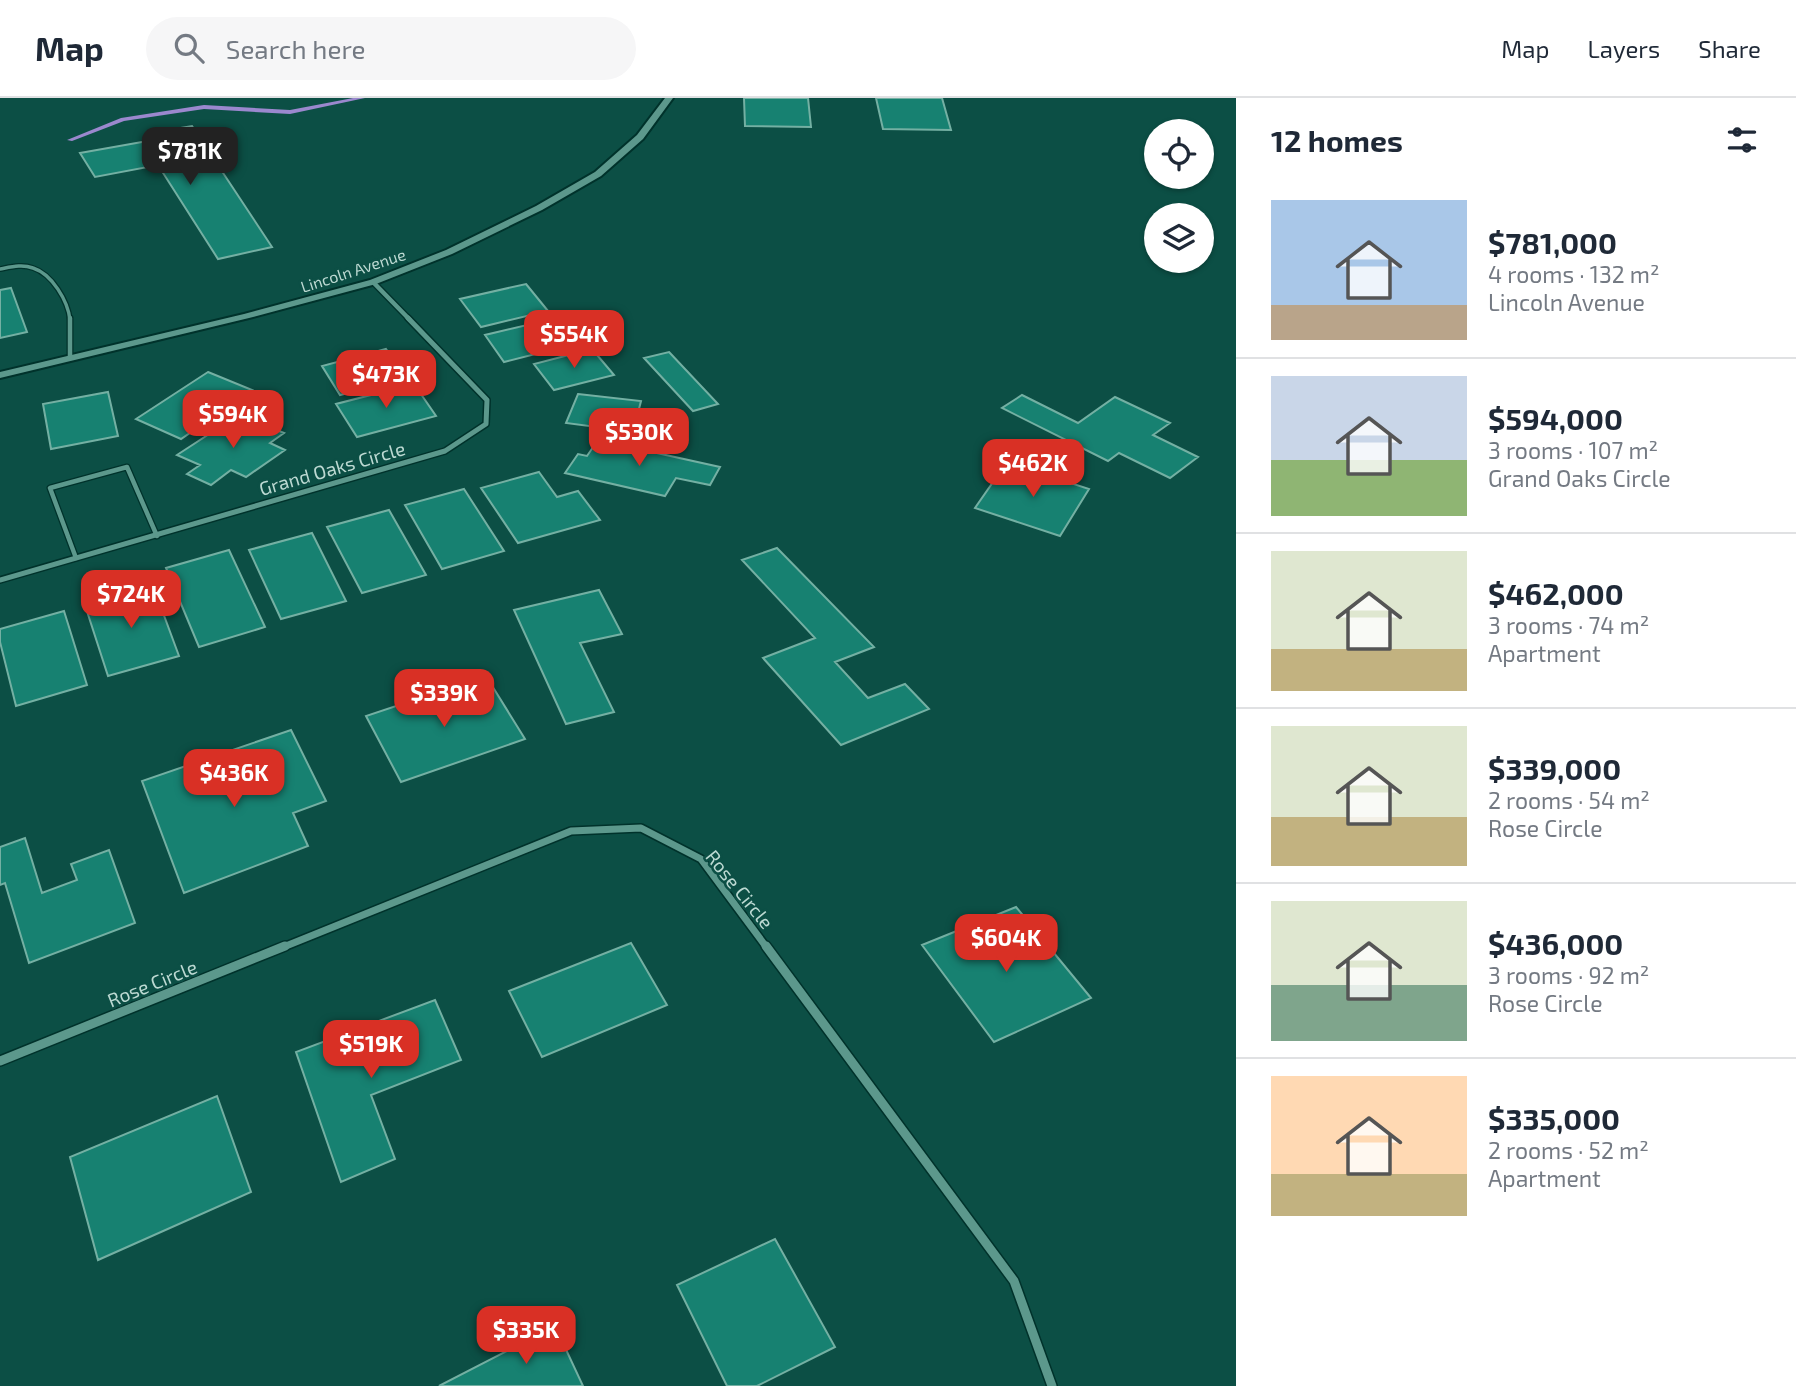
<!DOCTYPE html>
<meta charset="utf-8">
<style>
:root{--surface:#fff;--page:#f6f6f7;--text:#1f2937;--muted:#747a83;--line:#e0e1e3;--accent:#d93025}
body{margin:0;font-family:"Exo 2",sans-serif;background:var(--page);color:var(--text);height:100vh;display:flex;flex-direction:column;font-size:26px;white-space:nowrap}
*{box-sizing:border-box;margin:0}
p{font-size:23px;color:var(--muted)}
.icon{flex:none;width:38px;height:38px;fill:none;stroke:currentColor;stroke-width:2;stroke-linecap:round;stroke-linejoin:round}
.map{position:relative;flex:1;overflow:hidden}
.sheet{display:flex;flex-direction:column;background:var(--surface);width:560px}
.sheet>*{flex:none}
.buttons{position:absolute;left:1144px;top:21px;display:grid;gap:14px}
.buttons a{display:grid;place-items:center;width:70px;height:70px;border-radius:50%;background:var(--surface);box-shadow:0 2px 5px #0004;font-size:35px}
.price{position:absolute;translate:-50% -60px;padding:0 16px;border-radius:14px;background:var(--accent);color:#fff;font-size:23px;line-height:46px;filter:drop-shadow(0 2px 4px #0008)}
.price::after{content:'';position:absolute;left:50%;top:42px;width:21px;height:16px;margin-left:-10px;background:inherit;clip-path:polygon(0 0,100% 0,50% 100%)}
.price.selected{background:#222;color:#fff}
ul{padding:0;list-style:none}
li{display:flex;align-items:center;gap:21px;height:175px;padding:0 35px}
li+li{border-top:2px solid var(--line)}
li span{display:grid;place-items:center;flex:none;width:196px;height:140px;border-radius:0px;color:#555}
li>.icon{margin-inline-start:auto}
span .icon{width:84px;height:84px;fill:#fffc;stroke-width:1}
li b{font-size:30px}
h2{display:flex;justify-content:space-between;align-items:center;height:84px;padding:0 35px;font-size:30px}
header{display:flex;align-items:center;gap:42px;box-sizing:border-box;height:98px;padding:0 35px;background:var(--surface);border-bottom:2px solid var(--line)}
header strong{font-size:33px}
nav{display:flex;gap:38px;margin-inline-start:auto;font-size:24px}
.search{width:490px;height:63px;background:var(--page);display:flex;align-items:center;gap:18px;box-sizing:border-box;padding:0 24px;border-radius:38px;color:var(--muted);font-size:26px}
main{display:flex;flex:1;min-height:0}
.map>svg:first-child{display:block}
.lines{fill:none;stroke-linecap:round;stroke-linejoin:round}
.stream{fill:#9b88ce;fill-rule:evenodd}
.building{fill:#178171;stroke:#74b0a3;stroke-width:2}
.service-far1-casing{stroke:#00322b;stroke-width:6}
.service-casing{stroke:#00322b;stroke-width:7}
.minor-far3-casing{stroke:#00322b;stroke-width:7}
.minor-far2-casing{stroke:#00322b;stroke-width:8}
.minor-far1-casing{stroke:#00322b;stroke-width:10}
.minor-casing{stroke:#00322b;stroke-width:12}
.tertiary-casing{stroke:#00322b;stroke-width:4}
.service-far1{stroke:#5c988c;stroke-width:3.5}
.service{stroke:#5c988c;stroke-width:4.5}
.minor-far3{stroke:#5c988c;stroke-width:4.5}
.minor-far2{stroke:#5c988c;stroke-width:5}
.minor-far1{stroke:#5c988c;stroke-width:7}
.minor{stroke:#5c988c;stroke-width:9}
.tertiary{fill:#5c988c;fill-rule:evenodd}
.labels{text-anchor:middle;dominant-baseline:central;stroke-width:5;stroke-linejoin:round;paint-order:stroke}
.far-street-label{font-size:16px;fill:#bcd9d2;stroke:#0c4f45}
.street-label{font-size:19px;fill:#bcd9d2;stroke:#0c4f45}
</style>
<header>
<strong>Map</strong>
<div class="search"><svg class="icon" aria-label="search" viewBox="0 0 24 24"><circle cx="10" cy="10" r="6"/><path d="M15 15l6 6"/></svg>Search here</div>
<nav><a>Map</a><a>Layers</a><a>Share</a></nav>
</header>
<main>
<div class="map">
<svg width="1236" height="1288" viewBox="0 0 1236 1288">
<rect width="100%" height="100%" fill="#0c4f45"/>
<g class="lines">
<!-- stream -->
<path class="stream" d="M353 0H365L290 16 204 11 124 23 72 43 67 42 121 20 204 7 290 12Z"/>
</g>
<!-- building -->
<path class="building" d="M744 0H808L811 29 745 28Z
M876 0H942L951 32 883 31Z
M192 28 272 149 218 161 158 67 95 79 80 55 159 41 156 34Z
M526 186 548 213 481 229 460 201Z
M11 190 27 234 0 240V192Z
M561 219 583 244 504 264 485 237Z
M386 251 407 280 340 297 322 268Z
M592 251 614 277 554 292 534 266Z
M669 254 718 306 693 313 644 260Z
M208 274 252 292 181 341 136 321Z
M414 286 436 318 357 339 336 306Z
M108 294 118 338 51 351 43 306Z
M578 296 641 303 639 311 657 313 650 336 566 325Z
M1022 297 1078 325 1115 299 1170 325 1153 337 1198 359 1170 380 1119 355 1108 363 1002 310Z
M240 316 284 335 270 345 285 352 246 379 231 372 211 387 187 376 200 367 177 357Z
M598 342 720 369 710 387 676 380 665 398 565 375 578 356 587 358Z
M1007 364 1089 391 1060 438 975 410Z
M539 374 557 399 578 393 600 422 518 445 481 390Z
M464 391 504 453 442 471 405 407Z
M389 412 426 477 362 495 327 429Z
M312 435 346 503 281 521 249 452Z
M777 450 874 549 835 564 868 600 905 586 929 611 841 647 763 560 815 540 742 462Z
M229 452 265 529 199 549 166 470Z
M152 485 179 558 108 578 84 504Z
M599 492 622 536 580 545 614 614 566 626 514 512Z
M64 513 87 587 16 608 0 544V531Z
M486 578 525 641 401 684 366 618Z
M291 632 326 703 293 715 308 748 184 795 142 683Z
M25 740 42 795 77 782 71 766 109 752 135 825 29 865 5 785 0 787V749Z
M1016 809 1091 900 994 944 922 847Z
M631 845 667 907 542 959 509 893Z
M435 902 461 962 371 997 395 1061 341 1084 296 954Z
M217 998 251 1094 98 1162 70 1059Z
M775 1141 835 1249 757 1288H727L677 1187Z
M555 1228 583 1288H439Z"/>
<g class="lines">
<!-- service-far1 casing -->
<g class="service-far1-casing">
<path id="service-far1" d="M0 171C11 169 22 166 33 170 52 176 68 203 70 222"/>
</g>
<!-- service casing -->
<g class="service-casing">
<path id="service" d="M70 220V260
M76 460 50 390 127 369 157 438"/>
</g>
<!-- minor-far3 casing -->
<g class="minor-far3-casing">
<path id="minor-far3" d="M373 184 410 222"/>
</g>
<!-- minor-far2 casing -->
<g class="minor-far2-casing">
<path id="minor-far2" d="M0 482 445 353 486 326 487 302 408 220"/>
</g>
<!-- minor-far1 casing -->
<g class="minor-far1-casing">
<path id="minor-far1" d="M281 850 571 733 641 730 701 761 767 850"/>
</g>
<!-- minor casing -->
<g class="minor-casing">
<path id="minor" d="M766 848 1014 1183 1052 1288
M0 963 285 848"/>
</g>
<!-- tertiary casing -->
<g class="tertiary-casing">
<path id="tertiary" d="M665 0H673L643 41 601 78 542 112 452 156 376 186 249 220 0 280V274L244 216 370 182 446 152 536 108 595 74 637 37Z"/>
</g>
<!-- service-far1 -->
<use href="#service-far1" class="service-far1"/>
<!-- service -->
<use href="#service" class="service"/>
<!-- minor-far3 -->
<use href="#minor-far3" class="minor-far3"/>
<!-- minor-far2 -->
<use href="#minor-far2" class="minor-far2"/>
<!-- minor-far1 -->
<use href="#minor-far1" class="minor-far1"/>
<!-- minor -->
<use href="#minor" class="minor"/>
<!-- tertiary -->
<use href="#tertiary" class="tertiary"/>
</g>
<g class="labels">
<!-- far-street labels -->
<g class="far-street-label">
<text transform="translate(353 172) rotate(-18)">Lincoln Avenue</text>
</g>
<!-- street labels -->
<g class="street-label">
<text transform="translate(332 370) rotate(-16)">Grand Oaks Circle</text>
<text transform="translate(740 791) rotate(51)">Rose Circle</text>
<text transform="translate(152 885) rotate(-22)">Rose Circle</text>
</g>
</g>
</svg>
<div class="buttons">
<a><svg class="icon" aria-label="locate" viewBox="0 0 24 24"><circle cx="12" cy="12" r="6"/><path d="M12 2v4M12 18v4M2 12h4M18 12h4"/></svg></a>
<a><svg class="icon" aria-label="layers" viewBox="0 0 24 24"><path d="M12 4l9 5-9 5-9-5zM3 14l9 5 9-5"/></svg></a>
</div>
<b class="price selected" style="left:190px;top:89px">$781K</b>
<b class="price" style="left:574px;top:272px">$554K</b>
<b class="price" style="left:386px;top:312px">$473K</b>
<b class="price" style="left:233px;top:352px">$594K</b>
<b class="price" style="left:639px;top:370px">$530K</b>
<b class="price" style="left:1033px;top:401px">$462K</b>
<b class="price" style="left:131px;top:532px">$724K</b>
<b class="price" style="left:444px;top:631px">$339K</b>
<b class="price" style="left:234px;top:711px">$436K</b>
<b class="price" style="left:1006px;top:876px">$604K</b>
<b class="price" style="left:371px;top:982px">$519K</b>
<b class="price" style="left:526px;top:1268px">$335K</b>
</div>
<section class="sheet">
<h2>12 homes<svg class="icon" aria-label="filters" viewBox="0 0 24 24"><path d="M4 7h16M4 17h16"/><circle cx="9" cy="7" r="2"/><circle cx="15" cy="17" r="2"/></svg></h2>
<ul>
<li><span style="background:linear-gradient(#a9c7e8 75%,#b9a48a 0)"><svg class="icon" aria-label="home" viewBox="0 0 24 24"><path d="M3 11l9-7 9 7M6 9v11h12V9"/></svg></span><div><b>$781,000</b><p>4 rooms · 132 m²</p><p>Lincoln Avenue</p></div></li>
<li><span style="background:linear-gradient(#c9d6e8 60%,#8fb573 0)"><svg class="icon" aria-label="home" viewBox="0 0 24 24"><path d="M3 11l9-7 9 7M6 9v11h12V9"/></svg></span><div><b>$594,000</b><p>3 rooms · 107 m²</p><p>Grand Oaks Circle</p></div></li>
<li><span style="background:linear-gradient(#dfe7d0 70%,#c2b280 0)"><svg class="icon" aria-label="home" viewBox="0 0 24 24"><path d="M3 11l9-7 9 7M6 9v11h12V9"/></svg></span><div><b>$462,000</b><p>3 rooms · 74 m²</p><p>Apartment</p></div></li>
<li><span style="background:linear-gradient(#dfe7d0 65%,#c2b280 0)"><svg class="icon" aria-label="home" viewBox="0 0 24 24"><path d="M3 11l9-7 9 7M6 9v11h12V9"/></svg></span><div><b>$339,000</b><p>2 rooms · 54 m²</p><p>Rose Circle</p></div></li>
<li><span style="background:linear-gradient(#dfe7d0 60%,#7fa58c 0)"><svg class="icon" aria-label="home" viewBox="0 0 24 24"><path d="M3 11l9-7 9 7M6 9v11h12V9"/></svg></span><div><b>$436,000</b><p>3 rooms · 92 m²</p><p>Rose Circle</p></div></li>
<li><span style="background:linear-gradient(#ffd9b3 70%,#c2b280 0)"><svg class="icon" aria-label="home" viewBox="0 0 24 24"><path d="M3 11l9-7 9 7M6 9v11h12V9"/></svg></span><div><b>$335,000</b><p>2 rooms · 52 m²</p><p>Apartment</p></div></li>
</ul>
</section>
</main>
